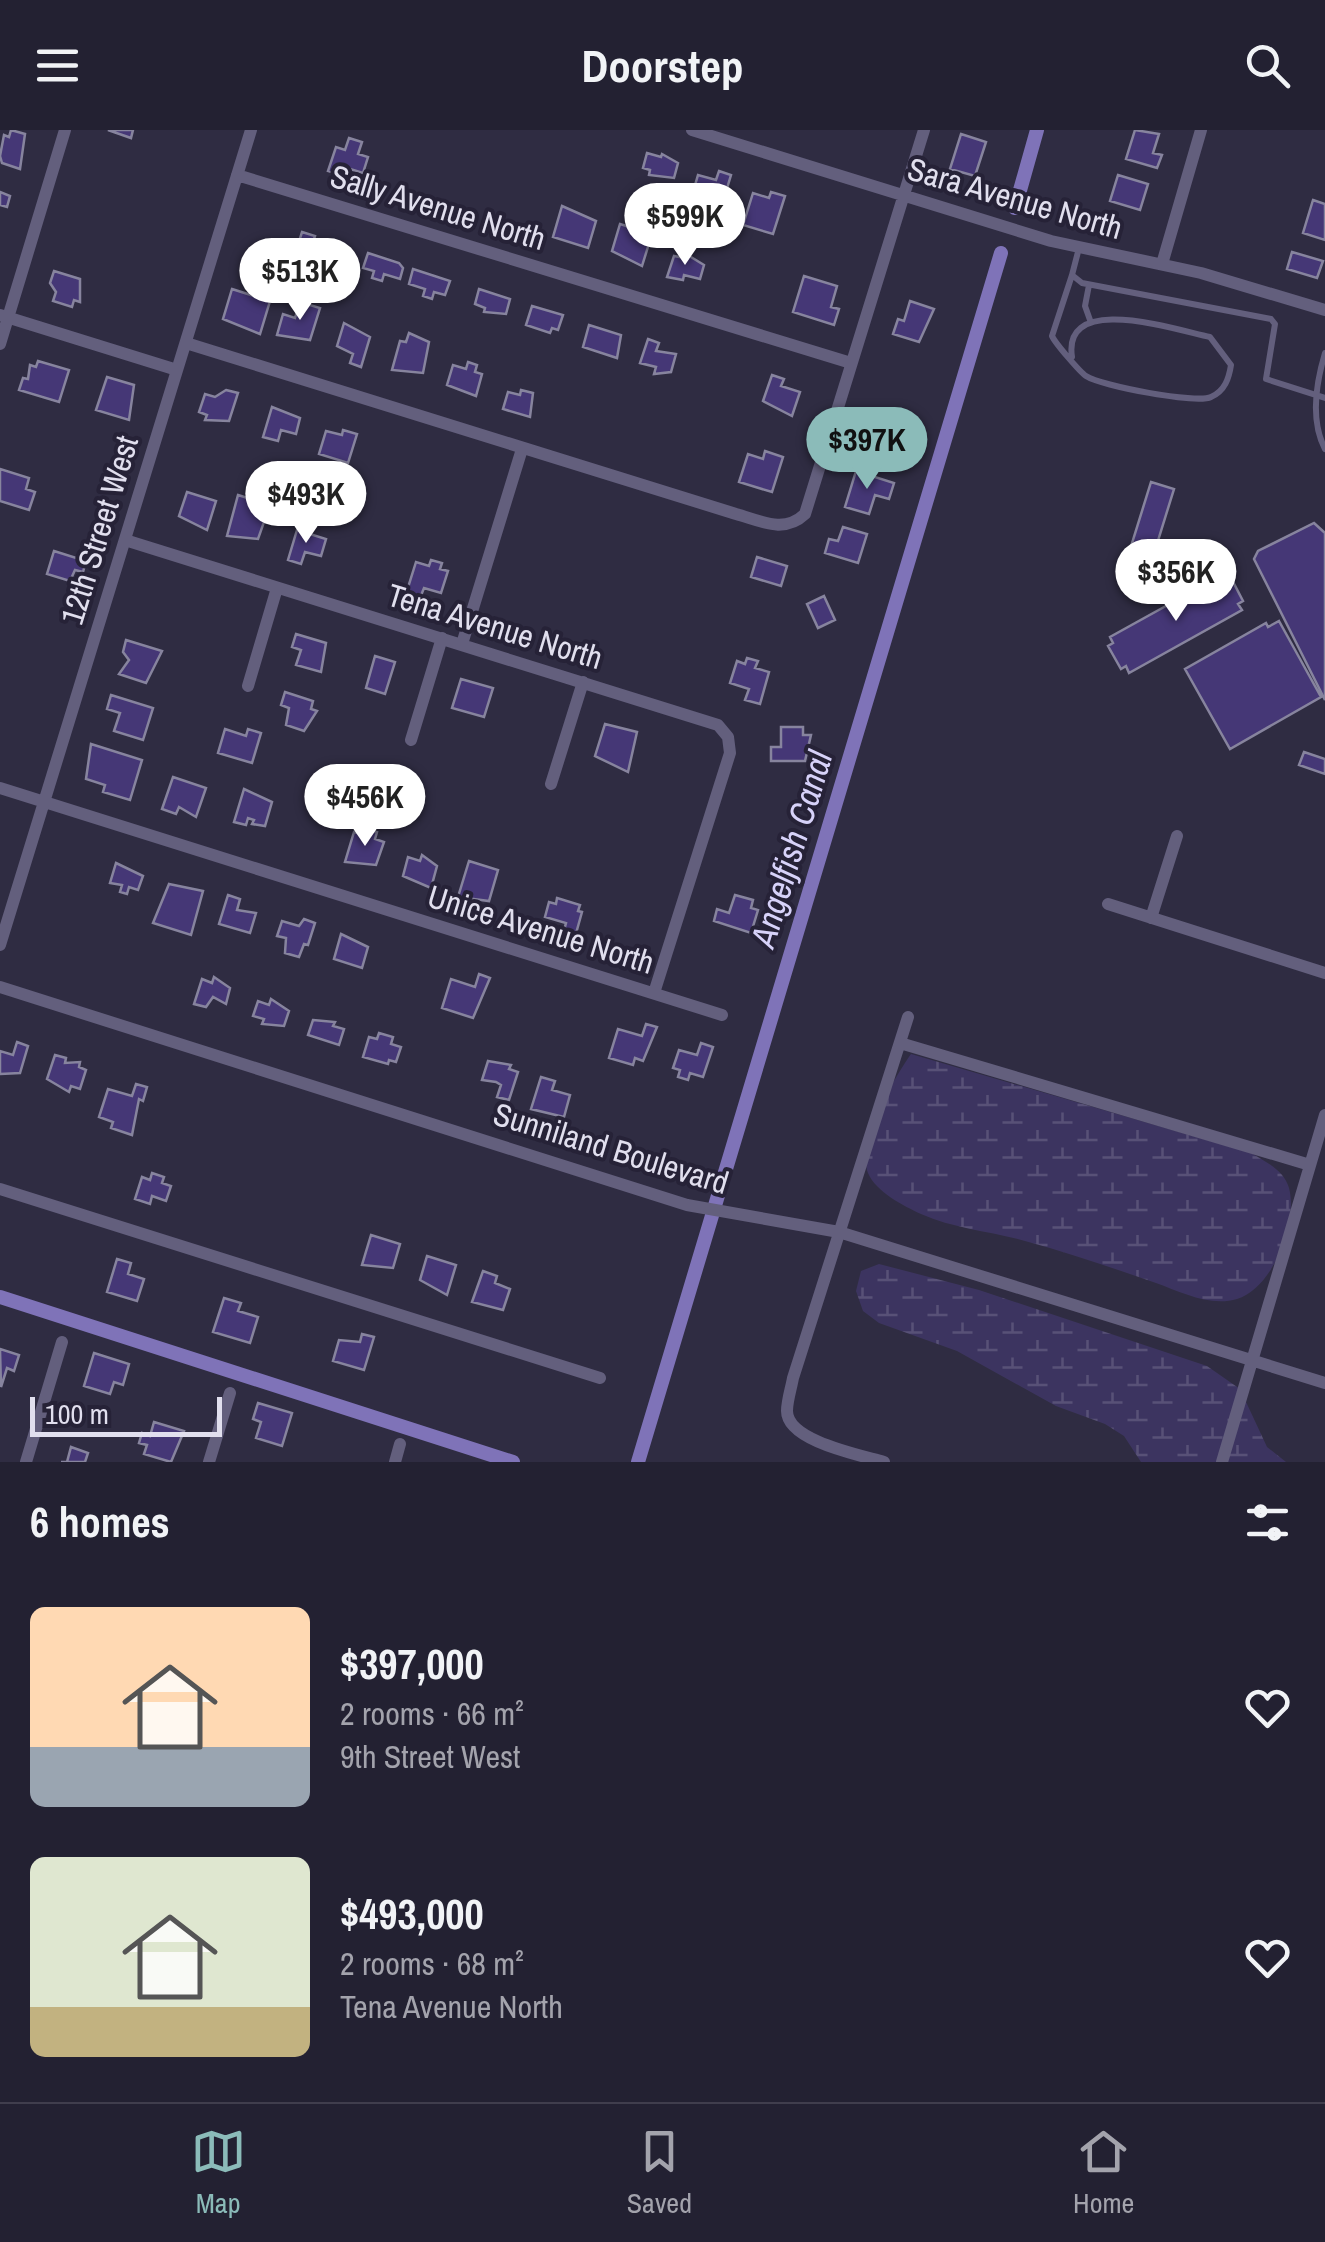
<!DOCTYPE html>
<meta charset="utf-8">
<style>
:root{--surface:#232132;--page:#2b293a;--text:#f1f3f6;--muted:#a3a3ac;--line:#403e4d;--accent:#8bbbb9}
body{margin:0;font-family:"Archivo Narrow",sans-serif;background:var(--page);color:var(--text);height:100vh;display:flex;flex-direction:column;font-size:38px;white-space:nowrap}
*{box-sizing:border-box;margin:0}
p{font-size:32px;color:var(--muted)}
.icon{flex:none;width:55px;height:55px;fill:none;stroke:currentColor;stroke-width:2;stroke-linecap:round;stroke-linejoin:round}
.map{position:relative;height:1332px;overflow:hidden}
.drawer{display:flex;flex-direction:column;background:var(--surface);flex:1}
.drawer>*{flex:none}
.scale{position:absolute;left:30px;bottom:25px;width:192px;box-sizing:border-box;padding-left:10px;border:5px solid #e1dfee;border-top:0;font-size:28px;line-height:35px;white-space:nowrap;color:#e1dfee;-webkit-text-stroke:8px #262237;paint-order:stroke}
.price{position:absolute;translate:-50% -85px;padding:0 22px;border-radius:35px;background:#fff;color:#222;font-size:32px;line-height:65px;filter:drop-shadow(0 2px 5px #0008)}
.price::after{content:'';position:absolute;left:50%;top:60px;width:30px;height:22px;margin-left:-15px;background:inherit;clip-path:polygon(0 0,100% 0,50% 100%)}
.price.selected{background:var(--accent);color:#111}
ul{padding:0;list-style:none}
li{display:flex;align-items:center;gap:30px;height:250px;padding:0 30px}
li span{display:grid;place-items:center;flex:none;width:280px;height:200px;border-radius:15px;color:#555}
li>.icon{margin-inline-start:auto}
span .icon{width:120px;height:120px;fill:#fffc;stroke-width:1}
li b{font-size:42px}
h2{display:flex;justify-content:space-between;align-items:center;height:120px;padding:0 30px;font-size:42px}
header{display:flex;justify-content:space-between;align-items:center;height:130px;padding:0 30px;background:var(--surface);font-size:45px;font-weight:700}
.menu{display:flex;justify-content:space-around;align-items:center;height:140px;border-top:2px solid var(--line);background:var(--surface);font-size:28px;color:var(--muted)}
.menu a{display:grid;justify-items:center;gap:5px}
.menu .selected{color:var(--accent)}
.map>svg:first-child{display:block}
.wetland{fill:url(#wetland-marsh)}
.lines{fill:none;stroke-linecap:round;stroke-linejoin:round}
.canal{stroke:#7f73b8;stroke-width:14}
.building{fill:#453776;stroke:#87849e;stroke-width:2.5}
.service{stroke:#635f7d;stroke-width:6}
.minor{stroke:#635f7d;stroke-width:12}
.labels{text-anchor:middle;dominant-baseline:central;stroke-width:8;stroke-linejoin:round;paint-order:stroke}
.street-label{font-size:32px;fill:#e1dfee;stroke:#262237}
.water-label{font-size:35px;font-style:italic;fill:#d7d2f9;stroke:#262237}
</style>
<header><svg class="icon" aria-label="menu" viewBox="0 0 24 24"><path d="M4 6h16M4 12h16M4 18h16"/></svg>Doorstep<svg class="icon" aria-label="search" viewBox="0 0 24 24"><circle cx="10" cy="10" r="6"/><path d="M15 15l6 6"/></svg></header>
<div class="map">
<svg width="1325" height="1332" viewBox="0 0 1325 1332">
<defs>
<pattern id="wetland-marsh" width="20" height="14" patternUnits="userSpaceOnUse" patternTransform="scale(2.5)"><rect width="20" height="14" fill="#3c3460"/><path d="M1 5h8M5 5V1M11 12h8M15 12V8" fill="none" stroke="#585177"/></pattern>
</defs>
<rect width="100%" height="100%" fill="#2f2c42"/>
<!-- wetland -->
<path class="wetland" d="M911 924 1251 1023C1266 1032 1284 1040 1289 1058 1298 1093 1273 1158 1237 1169 1210 1177 1181 1162 1156 1153 1113 1138 1069 1123 1025 1111 990 1101 955 1099 921 1084 904 1076 876 1062 868 1043 856 1013 894 948 911 924Z
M879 1134 979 1160 1207 1236 1240 1259 1267 1317 1286 1332H1141L1124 1306 1105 1294 1056 1276 957 1221 879 1193 863 1181 856 1161 861 1141Z"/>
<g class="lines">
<!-- canal -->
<path class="canal" d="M1015 78 1037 0
M0 1167 513 1332
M638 1332 1001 123"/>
</g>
<!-- building -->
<path class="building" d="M11 0 25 4 20 39 2 33 0 26 4 5 9 7Z
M108 0H133L131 8Z
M1135 0 1159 4 1153 23 1162 25 1157 38 1126 29Z
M961 4 986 12 975 46 950 39Z
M349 8 362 12 358 24 368 27 363 43 347 38 344 46 328 41 336 17 345 20Z
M647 23 661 27 662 24 678 33 674 48 649 45 650 40 643 38Z
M719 41 731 45 721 78 691 69 698 45 716 50Z
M1118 45 1148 54 1140 80 1110 71Z
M0 62 10 66 7 77 0 75Z
M771 62 785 66 773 104 743 95 753 63 769 68Z
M1313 70 1325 74V110L1303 103Z
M562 76 596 91 588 118 553 107Z
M620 94 652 104 642 136 612 121Z
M302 102 315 106 313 112 330 117 326 131 315 127 312 136 301 132 304 124 296 121Z
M1292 122 1323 131 1317 148 1287 139Z
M368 123 399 133 403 138 400 149 384 144 382 151 372 148 374 141 363 138Z
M686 124 704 135 700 149 684 145 683 150 667 147 674 126 685 128Z
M413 139 450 151 445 165 434 162 432 169 423 166 425 159 409 154Z
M54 141 80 149V172L74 170 72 177 53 171 56 162 50 153Z
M804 146 837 156 831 177 839 179 834 195 793 182Z
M232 159 270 171 260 204 223 189Z
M479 159 510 169 506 184 484 182 485 178 475 174Z
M910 171 934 179 919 212 893 204 898 189 904 191Z
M300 172 320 178 310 210 277 205 283 184 295 188Z
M532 176 563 185 558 200 552 198 550 203 526 195Z
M344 193 370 207 361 237 350 233 353 224 337 216Z
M589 195 621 205 617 228 583 217Z
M409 203 429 212 423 243 392 240 400 211 406 212Z
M648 209 659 213 656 221 676 224 671 242 654 244 656 237 640 233Z
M38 231 69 240 59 272 19 260 23 248 28 249 30 235 36 237Z
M468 232 477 235 475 242 482 244 476 266 447 255 453 235 466 239Z
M772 245 784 249 781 256 800 262 792 286 763 271Z
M107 247 134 255 129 290 96 280Z
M226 260 238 263 229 291 205 290 207 285 199 282 205 264 215 267Z
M521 260 533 263 530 287 503 279 508 262 520 265Z
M272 277 300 288 296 304 281 300 278 311 263 307Z
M343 300 357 304 348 333 319 324 326 301 342 305Z
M765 321 783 327 772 362 739 352 748 324 763 329Z
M0 339 29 348 26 359 35 362 29 380 0 371Z
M856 341 894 353 889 369 875 365 869 384 845 377Z
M1151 352 1174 359 1152 430 1129 423Z
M187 362 216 371 207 400 179 386Z
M238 365 270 375 258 409 227 406Z
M1314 393 1325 403V570L1254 429 1258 421Z
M843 397 867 404 858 433 825 423 829 409 838 411Z
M297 400 326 409 321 426 305 422 301 434 288 430Z
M54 421 86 431 83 442 75 440 70 451 47 444Z
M757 427 787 436 781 456 751 447Z
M431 430 442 433 440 439 448 441 441 463 424 458 420 468 406 464 416 432 429 436Z
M1222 445 1225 451 1231 448 1243 471 1238 474 1242 480 1129 543 1126 536 1121 539 1108 516 1113 513 1110 507Z
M824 466 835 490 818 498 807 474Z
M1279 491 1321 567 1230 619 1185 539 1266 493 1268 497Z
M296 504 326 513 321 542 296 535 301 520 292 517Z
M126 510 162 521 146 553 119 544 129 530 123 522Z
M375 526 395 532 385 564 366 558Z
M747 528 758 531 755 538 769 542 760 574 745 570 749 559 730 553 737 531 745 534Z
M461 549 493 558 484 587 452 578Z
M285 562 313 571 311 579 317 581 304 601 286 595 289 578 281 575Z
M111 565 153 578 143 610 114 601 120 583 107 579Z
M605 594 637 602 628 642 595 626Z
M781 597H803V605H811L805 631H771V617H781Z
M225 599 246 606 248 599 261 603 252 633 218 623Z
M91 614 142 630 130 670 103 662 105 655 86 649Z
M1304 622 1325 629V644L1299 635Z
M173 647 206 658 196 687 179 677 176 684 162 679Z
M244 659 272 672 265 696 252 694 254 690 248 688 246 695 234 692Z
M366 699 377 702 375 709 384 712 376 735 345 732 354 702 364 705Z
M422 725 437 736 431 758 403 746 408 727 420 731Z
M469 731 498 740 489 771 458 767Z
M116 733 143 746 138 760 129 757 127 764 120 762 122 755 110 753Z
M169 754 203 761 191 805 153 793Z
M228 765 240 769 237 780 256 783 250 803 219 794Z
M735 765 753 770 751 778 758 780 751 803 714 791 717 779 729 783Z
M557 768 580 775 578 781 582 782 575 807 563 804 566 793 545 787 549 772 556 774Z
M304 789 315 793 308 815 304 814 299 827 285 823 286 808 277 806 282 791 299 796Z
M341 804 368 817 362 838 334 829Z
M479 844 490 848 473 888 442 878 451 849 475 857Z
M214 847 230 858 226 874 213 867 206 877 194 874 202 849 212 853Z
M271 869 289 881 284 896 262 894 264 889 253 886 258 871 269 875Z
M313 890 335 892 333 896 344 899 339 915 308 905Z
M646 894 657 897 643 931 635 928 633 935 609 928 618 899 642 906Z
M379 903 393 907 391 914 401 917 396 932 389 930 388 934 363 927 369 907 377 909Z
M17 912 28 916 20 943 0 944V921L13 925Z
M701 913 713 917 703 947 690 943 688 950 678 947 680 940 673 938 679 920 697 925Z
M55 925 66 928 65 933 80 932 79 937 86 940 80 959 71 956 69 962 47 949Z
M488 931 511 935 509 939 518 942 509 970 497 967 501 955 496 952 482 950Z
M541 947 555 951 552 960 570 965 564 987 531 979Z
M136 954 147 957 143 971 139 969 132 1005 111 998 113 992 99 987 108 959 132 966Z
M152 1043 164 1047 162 1053 171 1056 166 1071 152 1066 150 1074 135 1069 142 1047 150 1050Z
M371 1105 400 1114 393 1138 362 1135Z
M427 1126 456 1135 447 1165 420 1150Z
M117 1129 131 1133 128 1144 144 1149 137 1171 107 1162Z
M483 1141 497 1146 495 1153 510 1159 503 1180 472 1172Z
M224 1168 241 1173 238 1181 258 1187 250 1213 213 1202Z
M362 1204 374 1207 364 1240 333 1231 339 1210 360 1212Z
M0 1219 19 1225 14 1241 7 1238 1 1257Z
M94 1223 129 1234 123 1255 114 1252 110 1264 84 1256Z
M258 1273 292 1283 282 1316 256 1308 261 1292 253 1289Z
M154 1292 184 1301 171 1332 144 1324 147 1315 139 1313 142 1303 150 1306Z
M71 1317 88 1323 85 1332H61H67Z"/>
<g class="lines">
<!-- service -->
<path class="service" d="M1079 118 1072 145 1082 153 1271 189 1275 194 1266 249 1325 268
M1072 145 1052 206C1055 213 1080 242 1086 246 1101 256 1197 274 1211 267 1225 261 1229 248 1231 235L1210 207C1176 200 1062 162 1072 227
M1089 155 1085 176 1090 190
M1325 223C1316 253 1310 290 1325 319"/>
<!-- minor -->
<path class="minor" d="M692 0 1051 111 1201 143 1325 180
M237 45 851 233
M1162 134 1201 0
M0 185 177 240
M186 213 736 384C761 391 784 404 805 384L924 0
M0 214 65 0
M125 410 718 595 728 607 730 623 654 863
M462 514 522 319
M248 556 277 458
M411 610 442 508
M551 654 583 552
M0 658 722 885
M1108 774 1325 843
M1151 788 1177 706
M0 815 251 0
M0 857 687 1075 839 1102 1325 1253
M900 913 1310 1035
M0 1059 600 1248
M26 1332 62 1212
M209 1332 230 1263
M395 1332 400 1314
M884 1332C860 1325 787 1311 787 1281 787 1271 791 1259 793 1248L908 887
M1222 1332 1325 985"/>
</g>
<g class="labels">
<!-- street labels -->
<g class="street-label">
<text transform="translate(1015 68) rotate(16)">Sara Avenue North</text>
<text transform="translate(438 77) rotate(17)">Sally Avenue North</text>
<text transform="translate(99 400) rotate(-73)">12th Street West</text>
<text transform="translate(495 496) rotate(17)">Tena Avenue North</text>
<text transform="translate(541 799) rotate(17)">Unice Avenue North</text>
<text transform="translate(611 1018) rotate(17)">Sunniland Boulevard</text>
</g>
<!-- water labels -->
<g class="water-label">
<text transform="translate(791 719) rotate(-73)">Angelfish Canal</text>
</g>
</g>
</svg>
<div class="scale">100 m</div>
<b class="price" style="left:685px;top:138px">$599K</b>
<b class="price" style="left:300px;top:193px">$513K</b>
<b class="price selected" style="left:867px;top:362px">$397K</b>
<b class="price" style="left:306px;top:416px">$493K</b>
<b class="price" style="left:1176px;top:494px">$356K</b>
<b class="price" style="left:365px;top:719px">$456K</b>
</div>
<section class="drawer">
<h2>6 homes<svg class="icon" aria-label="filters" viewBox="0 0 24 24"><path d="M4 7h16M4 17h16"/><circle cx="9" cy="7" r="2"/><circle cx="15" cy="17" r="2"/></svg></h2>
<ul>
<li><span style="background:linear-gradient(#ffd9b3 70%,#9aa5b1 0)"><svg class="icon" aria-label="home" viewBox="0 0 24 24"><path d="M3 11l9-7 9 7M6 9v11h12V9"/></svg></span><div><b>$397,000</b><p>2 rooms · 66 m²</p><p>9th Street West</p></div><svg class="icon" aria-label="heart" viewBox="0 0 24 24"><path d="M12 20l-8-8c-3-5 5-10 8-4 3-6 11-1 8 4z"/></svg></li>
<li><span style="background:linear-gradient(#dfe7d0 75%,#c2b280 0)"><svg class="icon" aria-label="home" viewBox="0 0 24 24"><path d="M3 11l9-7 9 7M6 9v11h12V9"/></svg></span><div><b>$493,000</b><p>2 rooms · 68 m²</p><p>Tena Avenue North</p></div><svg class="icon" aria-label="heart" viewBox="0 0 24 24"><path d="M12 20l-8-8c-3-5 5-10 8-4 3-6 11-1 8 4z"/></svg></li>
</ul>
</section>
<nav class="menu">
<a class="selected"><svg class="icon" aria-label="map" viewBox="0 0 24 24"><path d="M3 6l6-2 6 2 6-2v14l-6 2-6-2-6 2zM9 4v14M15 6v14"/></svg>Map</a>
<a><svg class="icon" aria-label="saved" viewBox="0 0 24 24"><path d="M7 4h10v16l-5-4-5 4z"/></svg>Saved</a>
<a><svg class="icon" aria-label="home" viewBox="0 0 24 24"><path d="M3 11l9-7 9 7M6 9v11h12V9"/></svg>Home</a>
</nav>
